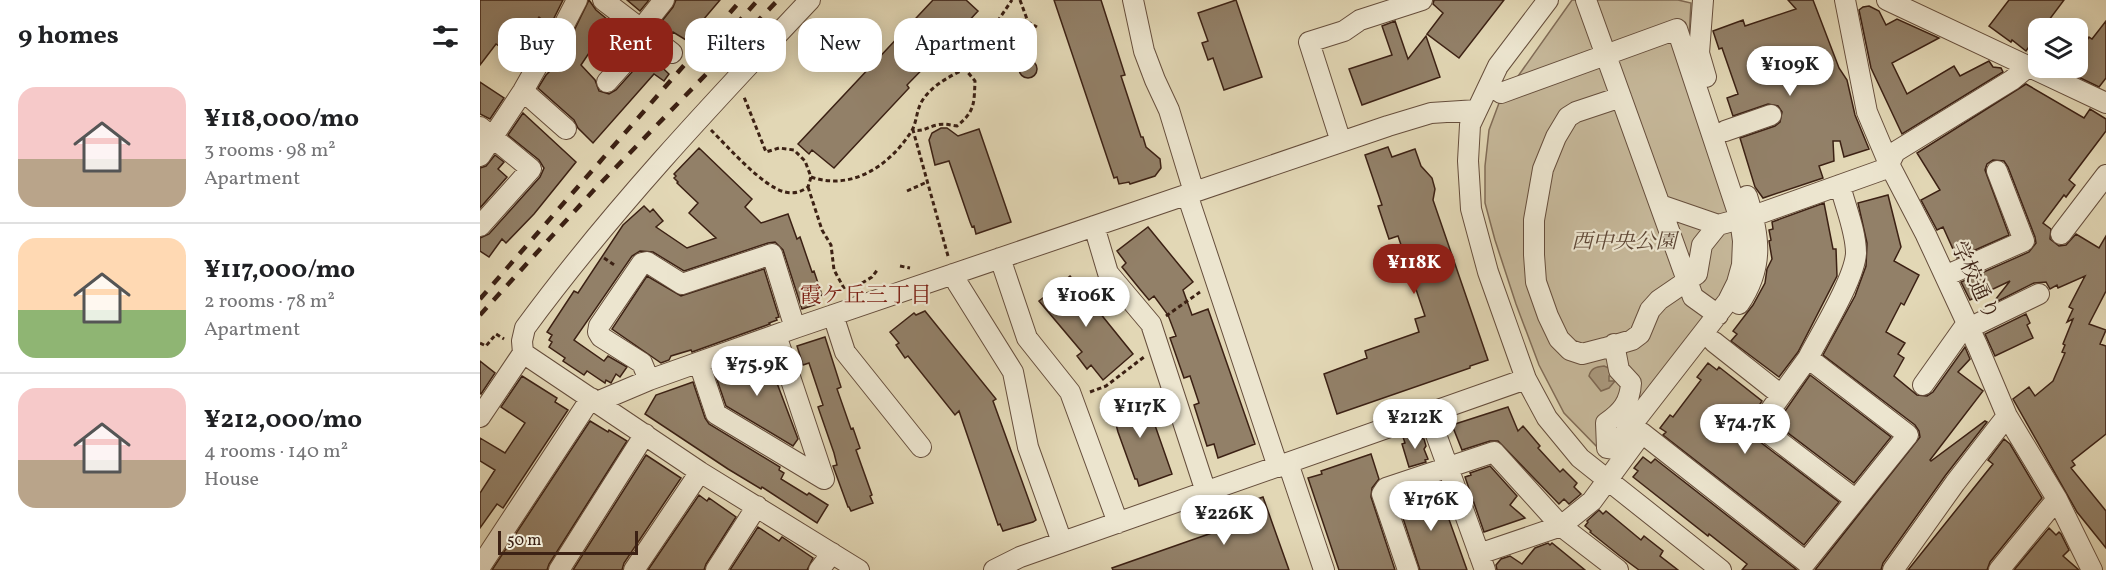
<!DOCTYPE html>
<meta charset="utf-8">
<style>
:root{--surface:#fff;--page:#f2f2f2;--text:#202124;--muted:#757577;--line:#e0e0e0;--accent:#8f2418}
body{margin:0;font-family:Vollkorn,"Noto Serif JP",serif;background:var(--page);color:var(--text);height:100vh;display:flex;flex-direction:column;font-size:22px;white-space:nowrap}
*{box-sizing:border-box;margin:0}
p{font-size:20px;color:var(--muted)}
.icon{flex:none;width:33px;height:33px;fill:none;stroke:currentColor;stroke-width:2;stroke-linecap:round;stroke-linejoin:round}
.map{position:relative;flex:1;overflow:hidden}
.side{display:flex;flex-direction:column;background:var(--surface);width:480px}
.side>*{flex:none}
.hud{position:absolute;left:18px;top:18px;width:570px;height:54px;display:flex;gap:12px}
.buttons{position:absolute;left:1548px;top:18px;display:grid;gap:12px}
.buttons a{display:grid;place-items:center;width:60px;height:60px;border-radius:12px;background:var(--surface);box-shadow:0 3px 15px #0003;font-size:30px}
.scale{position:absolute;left:18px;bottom:15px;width:140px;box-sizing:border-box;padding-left:6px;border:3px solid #3c2114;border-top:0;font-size:16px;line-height:21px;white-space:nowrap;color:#3c2114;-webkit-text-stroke:4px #ece5cf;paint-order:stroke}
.price{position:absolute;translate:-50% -51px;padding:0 14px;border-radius:21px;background:#fff;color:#222;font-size:20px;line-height:39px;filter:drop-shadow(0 2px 3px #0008)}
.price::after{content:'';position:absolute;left:50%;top:36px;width:18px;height:14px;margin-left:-9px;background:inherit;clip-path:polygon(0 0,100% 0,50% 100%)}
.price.current{background:var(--accent);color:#fff}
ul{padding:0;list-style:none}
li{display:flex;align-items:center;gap:18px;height:150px;padding:0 18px}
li+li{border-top:2px solid var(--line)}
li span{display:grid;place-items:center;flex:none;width:168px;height:120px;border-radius:18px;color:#555}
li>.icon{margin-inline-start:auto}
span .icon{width:72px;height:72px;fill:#fffc;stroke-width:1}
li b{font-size:26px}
h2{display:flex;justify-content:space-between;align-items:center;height:72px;padding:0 18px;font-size:26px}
.pill{padding:0 21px;border-radius:18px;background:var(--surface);box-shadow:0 3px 15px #0003;font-size:21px;line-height:54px}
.pill.current{background:var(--accent);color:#fff}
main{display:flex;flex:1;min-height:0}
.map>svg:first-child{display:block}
.green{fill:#c6b89a;stroke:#816c57;stroke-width:1.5}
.water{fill:#aa997e;stroke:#7e6954;stroke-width:1.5}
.building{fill:#928068;stroke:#3c2114;stroke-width:1.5}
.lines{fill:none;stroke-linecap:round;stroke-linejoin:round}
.minor-casing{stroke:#664e3c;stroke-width:22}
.path{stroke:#3c2114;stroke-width:3;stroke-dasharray:4.5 3;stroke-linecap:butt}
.minor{stroke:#ece5cf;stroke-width:20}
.rail{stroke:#3c2114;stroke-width:4.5;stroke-dasharray:10 10;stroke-linecap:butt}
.labels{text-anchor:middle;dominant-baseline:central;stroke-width:4.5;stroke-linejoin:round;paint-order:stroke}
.park-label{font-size:21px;font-style:italic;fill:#5e4736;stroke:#ece5cf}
.street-label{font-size:21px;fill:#3c2114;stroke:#ece5cf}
.neighbourhood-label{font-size:22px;fill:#7a1f14;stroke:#ece5cf}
</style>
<main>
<section class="side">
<h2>9 homes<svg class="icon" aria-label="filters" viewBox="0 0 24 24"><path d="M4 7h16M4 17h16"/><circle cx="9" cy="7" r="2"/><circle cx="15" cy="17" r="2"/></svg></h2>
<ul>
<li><span style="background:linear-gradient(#f6c9c9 60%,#b9a48a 0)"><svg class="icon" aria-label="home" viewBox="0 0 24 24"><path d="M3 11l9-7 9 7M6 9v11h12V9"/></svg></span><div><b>¥118,000/mo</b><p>3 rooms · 98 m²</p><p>Apartment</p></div></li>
<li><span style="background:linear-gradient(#ffd9b3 60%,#8fb573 0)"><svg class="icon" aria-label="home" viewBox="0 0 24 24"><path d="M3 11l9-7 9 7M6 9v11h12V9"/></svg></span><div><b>¥117,000/mo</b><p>2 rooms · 78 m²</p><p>Apartment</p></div></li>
<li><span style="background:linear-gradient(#f6c9c9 60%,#b9a48a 0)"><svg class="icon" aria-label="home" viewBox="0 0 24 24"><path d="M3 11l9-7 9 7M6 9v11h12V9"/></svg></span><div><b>¥212,000/mo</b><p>4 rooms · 140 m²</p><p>House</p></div></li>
</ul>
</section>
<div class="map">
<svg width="1626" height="570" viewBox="0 0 1626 570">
<rect width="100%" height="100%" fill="#e2d7b5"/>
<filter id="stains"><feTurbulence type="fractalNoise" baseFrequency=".00333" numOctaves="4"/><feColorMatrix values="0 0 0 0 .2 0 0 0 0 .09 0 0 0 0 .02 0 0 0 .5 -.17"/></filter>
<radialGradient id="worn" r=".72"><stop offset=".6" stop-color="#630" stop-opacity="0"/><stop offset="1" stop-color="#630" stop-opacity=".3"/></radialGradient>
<!-- green -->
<path class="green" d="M1092 0H1198L1211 3 1208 56 1264 217 1261 283 1124 454 1084 413 1059 365 1036 304 1015 240 1005 203V166L1009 130 1019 103Z"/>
<!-- water -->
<path class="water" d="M1124 366 1129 368 1134 376H1129V381H1135L1129 388 1121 391 1109 376C1111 368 1116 367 1124 366Z"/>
<!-- building -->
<path class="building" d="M0 0H83L70 26 59 17 44 39 39 38 29 53 16 44 0 65Z
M109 0 116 10 150 38 139 51 119 38 101 65 115 80 119 91 129 94 136 90 168 54 189 74 184 81 174 74 113 143 98 128 94 120 58 88 66 75 77 64 82 55 90 47 87 45Z
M147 0H169L160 11Z
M196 0H240L206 40 193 32 190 36 178 26 193 7Z
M453 0H486L498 11 487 23 492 33 491 42 482 45 471 40 427 85 429 88 354 168 332 150 329 154 318 144Z
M574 0H621L645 75 641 76 661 137H663L666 147 680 159 681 168 675 176 650 184 649 182 639 184 637 177 634 178Z
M756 0 782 77 744 90 733 58 728 60 722 43 728 41 718 13Z
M954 0H1024L979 58 947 34 963 13 953 4Z
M1308 0H1333L1359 68 1367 80 1375 115 1389 149 1364 157 1360 141H1353L1354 161 1339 166 1343 178 1283 198 1275 187 1260 138 1295 126 1300 122 1302 112 1298 106 1288 104 1253 116 1247 98 1258 94 1242 48 1239 49 1233 31 1263 20 1265 26 1316 9Z
M1529 0H1584L1563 28H1558V34L1546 51 1532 40 1531 42 1509 26Z
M1389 6 1399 11 1406 25 1417 19 1459 38 1412 63 1427 94 1474 66 1480 76 1509 61 1513 67 1521 68 1523 72 1422 134 1391 68 1379 10 1383 7Z
M915 21 928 59 946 36 960 77 882 105 869 69 912 55 902 26Z
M1626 21V78L1619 87 1586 71 1589 68H1598V54L1609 37 1612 39Z
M539 69a9 9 0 1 1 18 0a9 9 0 1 1-18 0Z
M0 82 24 98 10 119 0 114Z
M1546 84 1604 118 1610 109 1626 119V131L1589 180 1595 185 1586 197 1584 195 1563 223 1571 229 1570 239 1579 246 1586 245 1596 234 1619 248 1626 236V291L1609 324 1626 330 1620 344 1626 346V434L1592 461 1595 465 1591 468 1626 511V548L1597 512 1533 399 1549 387 1555 396 1573 381 1585 353 1582 352 1585 345 1583 344 1593 319 1587 322 1593 309 1589 307 1605 276 1578 288 1577 285 1570 289 1566 282 1554 283 1512 304 1530 281 1490 300 1481 282 1549 252 1556 243 1555 237 1528 167 1524 161 1513 160 1507 164 1505 170 1529 235 1477 258 1463 227 1457 230 1441 200 1460 190 1437 153Z
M43 113 96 162 54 214 26 243 22 239 9 257 0 251V238L9 234 60 177 64 168 59 160 28 135Z
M461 128H467L478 136 499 129 531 222 496 234 494 226 492 227 490 222 469 161 455 165 449 140 452 133Z
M908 147 912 157 935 149 941 166 952 178 955 189 953 200 1008 360 990 366V368L857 414 844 374 887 358 885 351 939 332 935 319 945 316 918 236 909 239 898 206 902 205 885 155Z
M219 148 272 199 265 207 281 223 308 214 317 239 320 237 332 272 334 271 342 295 338 297 340 303 322 309 303 250 295 242 288 243 204 271 173 252 160 251 152 256 94 340 124 361 128 356 147 367 140 377 136 374 131 383 126 380 125 383 107 371 104 375 83 361 85 358 69 347 72 342 69 340 72 335 67 332 94 291 98 293 143 225 164 206 170 212 173 209 183 221 176 227 207 248 236 238 209 213 218 203 197 183 198 182 194 178 196 176 194 174Z
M15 155 24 162 18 169 27 177 0 208V168L6 166Z
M1408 195 1421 247 1414 261 1439 275 1424 305 1421 303 1406 332 1425 343 1418 354 1424 358 1414 376 1437 395 1447 396 1453 392 1485 347 1490 359 1478 372 1503 391 1450 460 1451 461 1505 421 1507 422 1465 476 1403 563 1401 570H1335L1440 437 1439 431 1435 425 1343 355 1375 296 1386 266 1387 243 1378 203Z
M1344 203 1353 249H1356L1357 276 1318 352 1299 377 1251 341 1257 334 1253 331 1273 305 1285 283 1287 269 1292 259 1289 241 1291 240 1289 230 1293 229 1292 222Z
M668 227 713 282 703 290 712 315 728 309 775 444 738 458 734 444 727 446 714 405 719 403 710 376 704 378 690 338 696 336 688 315 674 296 669 300 659 288 642 267 646 263 637 251Z
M284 269 299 317 296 318 297 320 289 323 290 324 212 352 211 350 191 356 189 360 181 363 132 329 167 276 201 296Z
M590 276 653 354 623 380 611 365 607 369 597 356 602 352 559 301Z
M445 311 516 399 513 401 556 520 553 522 523 531 520 524 518 525 479 411 475 415 428 356 425 358 416 345 419 343 410 332 434 313 436 315Z
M1546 314 1550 323 1547 325 1553 338 1515 356 1505 334Z
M345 337 361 387 357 389 371 429 373 428 380 448 376 450 392 495 390 496 393 503 371 511 369 507H368L353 466 357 465 354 453 338 407 343 405 329 363 323 365 317 346Z
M286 354 318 439 313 446 246 406 235 374Z
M0 361 15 373 1 394 0 393Z
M1228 363 1237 370 1239 367 1282 401 1267 424 1268 430 1271 435 1359 502 1324 545 1183 435 1186 432 1180 428 1190 415 1193 417 1221 380 1217 377Z
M1330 375 1411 437 1374 483 1296 424Z
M42 376 77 398 75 402 88 410 23 508 17 504 0 528V493L15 470 0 461V438L25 453 45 423 21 407Z
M213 382 225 418 229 424 300 467 299 470 304 473 301 479 327 495 329 493 348 505 337 523 282 487 281 489 248 469 165 414 176 395Z
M663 391 692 474 659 486 657 479H655L638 432 630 402Z
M1028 407 1038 431 1043 426 1060 446 1058 448 1080 472 1083 469 1097 483 1094 487 1101 494 1089 504 1084 499 1079 504 1018 441H1010L982 450 972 425Z
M110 421 128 432 129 430 147 441 69 564 67 570H12Z
M935 433 936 437 944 439 946 446 944 449 948 459 945 460 946 462 929 467 922 444 925 443 923 437Z
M1524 439 1530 444 1562 498 1510 562 1507 570H1428L1513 464 1508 460Z
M891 454 899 479 892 488 891 497 915 570H859L828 478 842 474 841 471Z
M166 455 201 478 144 563 142 570H93Z
M1163 457 1171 463 1175 459 1317 570H1262L1267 564 1229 534 1228 536 1153 477 1158 471 1154 468Z
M1010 466 1037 496 1030 505 1045 518 1004 532 985 477 991 475 990 473Z
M954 485 961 497 987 570H940L918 503 941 494 940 489Z
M219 495 227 501 229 498 256 517 226 564 224 570H168Z
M783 497 809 570H633L632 568 746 528 741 514 746 512V510Z
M1119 510 1123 514 1126 511 1161 540 1164 536 1183 551 1180 556 1198 570H1159L1140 556 1110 532 1111 531 1105 526 1108 522 1107 521Z
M278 527 299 541 302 537 333 558 327 570H250Z
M1569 528 1576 535 1579 532 1581 534 1589 550 1583 556 1599 570H1534Z
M1068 543 1070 545 1072 543 1105 570H1017L1016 565 1021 559 1030 556 1042 564 1055 548Z"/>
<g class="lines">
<!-- minor casing -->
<g class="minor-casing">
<path id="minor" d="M123 0 161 29 184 0
M653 0 664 51 675 80 689 110 714 192
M1068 0 1018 66 990 125 988 161 991 209 1008 272 1046 379 1067 418 1100 458 1241 570
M1106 0 1213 297 1238 315
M1223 0 1219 53 1226 77
M1365 0 1387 112 1409 164 1446 235 1498 347 1527 416 1577 499 1612 570
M1407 0 1626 103
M161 29 192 53
M127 82 169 35
M43 91 86 129
M1021 93 1197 29 1260 219 1263 241 1262 265 1257 283 1248 301 1133 449 1127 448 1126 423C1142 412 1150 402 1151 383L1139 370 1134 344
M1141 97 1096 112 1088 117 1076 137 1063 169 1054 220V255L1056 282 1068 316 1079 339 1090 350 1102 354 1125 348 1152 340 1160 334 1170 310 1179 300 1217 274 1222 245 1238 225
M0 127 51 169 0 226
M1245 131 1291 115
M861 142 829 42 864 31 880 20 942 0
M0 156 43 91 60 61 67 58 97 0
M707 194 798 467
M1180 205 1238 225 1249 222
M1273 216 1402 170 1409 164 1415 152 1532 80 1548 67
M614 226 628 273 671 324 726 492
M1581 234 1626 175
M520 258 547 338 590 392 638 523
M473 274 478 284 533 372 548 447 582 542
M1465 276 1544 241 1517 171
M1259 304C1284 267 1280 237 1267 196
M353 315 365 352 441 447
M1489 328 1559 294
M1234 342 1301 395
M43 353 220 472 379 570
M1328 358 1279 426 1376 500
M219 363 236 414 344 479 296 335
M169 380 162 363 121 337 118 332 119 326 162 263 167 262 202 284 292 254 315 328
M1443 385 1487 323
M117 402 169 380 315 328 908 126 951 113 997 110
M949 415 1005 570
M0 417 43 353 42 341 45 328C131 211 231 105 330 0
M1162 433 1326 562 1428 435 1328 358C1341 333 1375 278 1376 253 1376 231 1365 206 1360 185
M808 463 844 570
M999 554 1081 526 1112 501 1162 433
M0 567 111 398
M79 570 165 434
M154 570 220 472
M236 570 277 506
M339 570 352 553
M514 570 540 557 1046 379
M928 570 902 494 906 488 1014 452 1081 526 1138 570
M1413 570 1475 483 1527 416
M1519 570 1577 499"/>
</g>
<!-- path -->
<path class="path" d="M540 0 548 22 557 27
M231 130C248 147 283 187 305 192 314 194 321 192 328 187L331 177 325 161 314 150 299 148 286 152 264 97
M331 177C372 191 409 166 431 132 437 123 436 111 442 101 451 86 470 76 485 69
M328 187 342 230 351 245 354 270 365 290
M427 191 447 182
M468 256 433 130C444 132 447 127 457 125 464 123 470 125 477 126 495 111 494 104 495 81L485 69 532 0
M124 258 136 266
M420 266 430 268
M382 283 392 277 398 269
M686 316 720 292
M0 343 6 346 16 334 24 339
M610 392 626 386 664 357"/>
<!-- minor -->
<use href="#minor" class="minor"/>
<!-- rail -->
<path class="rail" d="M242 40 278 0
M0 299 261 0
M0 315 113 191 298 0"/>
</g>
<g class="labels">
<!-- park labels -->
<g class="park-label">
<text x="1144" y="242">西中央公園</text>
</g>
<!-- street labels -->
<g class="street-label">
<text transform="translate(1494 281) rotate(65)">学校通り</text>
</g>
<!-- neighbourhood labels -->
<g class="neighbourhood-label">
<text x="386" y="296">霞ケ丘三丁目</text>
</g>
</g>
<rect width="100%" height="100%" filter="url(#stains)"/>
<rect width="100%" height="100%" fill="url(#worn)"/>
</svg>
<div class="buttons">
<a><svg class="icon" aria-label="layers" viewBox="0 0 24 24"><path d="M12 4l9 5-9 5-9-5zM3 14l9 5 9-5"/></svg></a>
</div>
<div class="scale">50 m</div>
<b class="price" style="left:1310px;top:97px">¥109K</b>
<b class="price current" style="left:934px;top:295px">¥118K</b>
<b class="price" style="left:606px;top:328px">¥106K</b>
<b class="price" style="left:277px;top:397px">¥75.9K</b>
<b class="price" style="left:660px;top:439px">¥117K</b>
<b class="price" style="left:935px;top:450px">¥212K</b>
<b class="price" style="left:1265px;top:455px">¥74.7K</b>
<b class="price" style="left:951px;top:532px">¥176K</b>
<b class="price" style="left:744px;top:546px">¥226K</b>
<div class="hud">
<a class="pill">Buy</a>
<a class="pill current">Rent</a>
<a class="pill">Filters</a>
<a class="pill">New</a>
<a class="pill">Apartment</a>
</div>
</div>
</main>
